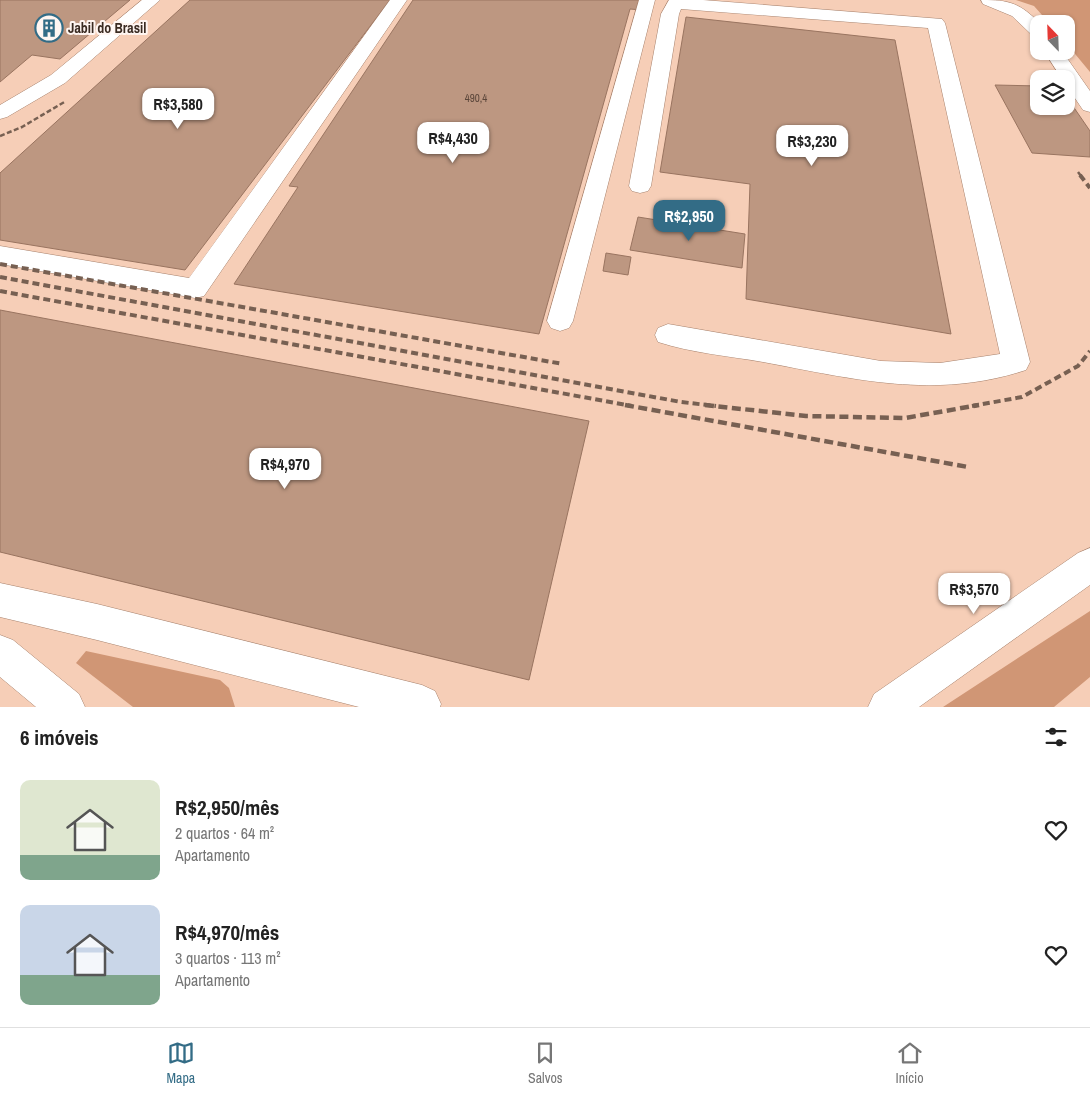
<!DOCTYPE html>
<html lang="pt">
<meta charset="utf-8">
<style>
:root{--surface:#fff;--page:#f6f6f6;--text:#222;--muted:#767676;--line:#e0e0e0;--accent:#336c86}
body{margin:0;font-family:"Archivo Narrow",sans-serif;background:var(--page);color:var(--text);height:100vh;display:flex;flex-direction:column;font-size:19px;white-space:nowrap}
*{box-sizing:border-box;margin:0}
p{font-size:16px;color:var(--muted)}
.icon{flex:none;width:28px;height:28px;fill:none;stroke:currentColor;stroke-width:2;stroke-linecap:round;stroke-linejoin:round}
.map{position:relative;height:707px;overflow:hidden}
.panel{display:flex;flex-direction:column;background:var(--surface);flex:1}
.panel>*{flex:none}
.needle{width:32px;rotate:337deg}
.controls{position:absolute;left:1030px;top:15px;display:grid;gap:10px}
.controls a{display:grid;place-items:center;width:45px;height:45px;border-radius:10px;background:var(--surface);box-shadow:0 1px 4px #0004;font-size:25px}
.price{position:absolute;translate:-50% -42px;padding:0 11px;border-radius:10px;background:#fff;color:#222;font-size:16px;line-height:32px;filter:drop-shadow(0 1px 2px #0008)}
.price::after{content:'';position:absolute;left:50%;top:30px;width:15px;height:11px;margin-left:-8px;background:inherit;clip-path:polygon(0 0,100% 0,50% 100%)}
.price.selected{background:var(--accent);color:#fff}
ul{padding:0;list-style:none}
li{display:flex;align-items:center;gap:15px;height:125px;padding:0 20px}
li span{display:grid;place-items:center;flex:none;width:140px;height:100px;border-radius:10px;color:#555}
li>.icon{margin-inline-start:auto}
span .icon{width:60px;height:60px;fill:#fffc;stroke-width:1}
li b{font-size:21px}
h2{display:flex;justify-content:space-between;align-items:center;height:60px;padding:0 20px;font-size:21px}
.tabs{display:flex;justify-content:space-around;align-items:center;height:70px;border-top:1px solid var(--line);background:var(--surface);font-size:14px;color:var(--muted)}
.tabs a{display:grid;justify-items:center;gap:2px}
.tabs .selected{color:var(--accent)}
.map>svg:first-child{display:block}
.green{fill:#d09675}
.building{fill:#bd9781;stroke:#997460}
.lines{fill:none;stroke-linecap:round;stroke-linejoin:round}
.minor-casing{stroke:#a7826d;stroke-width:1}
.major-casing{stroke:#a7826d;stroke-width:1}
.minor{fill:#fff;fill-rule:evenodd}
.major{fill:#fff;fill-rule:evenodd}
.rail-far2{stroke:#776052;stroke-width:2.5;stroke-dasharray:5 2.5;stroke-linecap:butt}
.rail-far1{stroke:#776052;stroke-width:4;stroke-dasharray:7 4;stroke-linecap:butt}
.rail{stroke:#776052;stroke-width:4.5;stroke-dasharray:9 4.5;stroke-linecap:butt}
.labels{text-anchor:middle;dominant-baseline:central;stroke-width:4;stroke-linejoin:round;paint-order:stroke}
.far-number-label{font-size:11px;fill:#5b463a}
.far-poi-label{font-size:14px;font-weight:bold;fill:#3a2b22;stroke:#fff6f2;text-anchor:start}
</style>
<div class="map">
<svg width="1090" height="707" viewBox="0 0 1090 707">
<rect width="100%" height="100%" fill="#f6ceb7"/>
<!-- green -->
<path class="green" d="M1016 0H1090V72L1066 43V24H1050L1034 6Z
M1090 611V677L1054 707H943Z
M86 651 220 680 229 688 235 707H133L76 663Z"/>
<!-- building -->
<path class="building" d="M0 0H130L60 59 32 55 0 82Z
M190 0H390L185 270 0 240V173Z
M413 0H645L642 10 630 9 539 334 234 284 298 187 289 186Z
M686 17 895 40 951 334 746 299 750 184 660 172Z
M995 85 1039 86V106H1066V96L1090 131V157L1032 153Z
M638 217 745 234 742 268 630 250Z
M606 253 631 257 628 275 603 271Z
M0 310 589 421 529 680 0 552Z"/>
<g class="lines">
<!-- minor casing -->
<g class="minor-casing">
<path id="minor" d="M142 0H160L65 83 7 117 0 119V105L51 75Z
M390 0H407L204 296 195 298 0 264V246L189 278Z
M639 0H655L573 321 569 328 560 331 551 328 547 321Z
M669 0H703L942 19 945 23 1030 362 1026 370C935 400 854 379 763 362 729 356 692 353 658 342L655 335 658 328 668 324 881 361 940 363 1000 354 928 28 681 9 679 14 651 186 648 191 640 193 632 191 629 186 661 14Z
M981 0C1011 0 1019 3 1041 24H1039V37L1033 36 1012 16 983 4Z
M1044 51H1062L1090 91V112L1083 110 1066 85V79H1062Z
M0 583 97 604 422 685 435 691 441 704 440 707H359L97 640 0 617Z
M0 635 13 640 79 694 85 707H36L0 677Z"/>
</g>
<!-- major casing -->
<g class="major-casing">
<path id="major" d="M1090 548V585L919 707H868L874 694 1078 553Z"/>
</g>
<!-- minor -->
<use href="#minor" class="minor"/>
<!-- major -->
<use href="#major" class="major"/>
<!-- rail-far2 -->
<path class="rail-far2" d="M0 136 22 127 66 101
M1078 172 1081 176"/>
<!-- rail-far1 -->
<path class="rail-far1" d="M1080 175 1090 188
M0 264 563 364
M0 277 681 402 716 406
M0 291 632 406
M972 406 1022 397 1078 366 1090 351"/>
<!-- rail -->
<path class="rail" d="M625 405 968 467
M705 405 806 416 905 418 979 405"/>
</g>
<!-- icons -->
<defs>
<g id="building-ring" transform="scale(1.4375)"><circle r="9.5" fill="#fff6f2" stroke="#336c86" stroke-width="1.5"/><path d="M-4-6H4V6H1V3H-1V6H-4ZM-2.5-4.3h1.7v1.8h-1.7ZM.8-4.3h1.7v1.8H.8ZM-2.5-1h1.7V.8h-1.7ZM.8-1h1.7V.8H.8Z" fill="#336c86"/></g>
</defs>
<g fill-rule="evenodd">
<use href="#building-ring" x="49" y="28"/>
</g>
<g class="labels">
<!-- far-number labels -->
<g class="far-number-label">
<text x="476" y="98">490,4</text>
</g>
<!-- far-poi labels -->
<g class="far-poi-label">
<text x="68" y="28">Jabil do Brasil</text>
</g>
</g>
</svg>
<div class="controls">
<a><svg class="needle" viewBox="-14 -14 28 28"><path d="M0-13l5 13h-10z" fill="#e53935"/><path d="M0 13l5-13h-10z" fill="#767676"/></svg></a>
<a><svg class="icon" aria-label="layers" viewBox="0 0 24 24"><path d="M12 4l9 5-9 5-9-5zM3 14l9 5 9-5"/></svg></a>
</div>
<b class="price" style="left:178px;top:130px">R$3,580</b>
<b class="price" style="left:453px;top:164px">R$4,430</b>
<b class="price" style="left:812px;top:167px">R$3,230</b>
<b class="price selected" style="left:689px;top:242px">R$2,950</b>
<b class="price" style="left:285px;top:490px">R$4,970</b>
<b class="price" style="left:974px;top:615px">R$3,570</b>
</div>
<section class="panel">
<h2>6 imóveis<svg class="icon" aria-label="filters" viewBox="0 0 24 24"><path d="M4 7h16M4 17h16"/><circle cx="9" cy="7" r="2"/><circle cx="15" cy="17" r="2"/></svg></h2>
<ul>
<li><span style="background:linear-gradient(#dfe7d0 75%,#7fa58c 0)"><svg class="icon" aria-label="home" viewBox="0 0 24 24"><path d="M3 11l9-7 9 7M6 9v11h12V9"/></svg></span><div><b>R$2,950/mês</b><p>2 quartos · 64 m²</p><p>Apartamento</p></div><svg class="icon" aria-label="heart" viewBox="0 0 24 24"><path d="M12 20l-8-8c-3-5 5-10 8-4 3-6 11-1 8 4z"/></svg></li>
<li><span style="background:linear-gradient(#c9d6e8 70%,#7fa58c 0)"><svg class="icon" aria-label="home" viewBox="0 0 24 24"><path d="M3 11l9-7 9 7M6 9v11h12V9"/></svg></span><div><b>R$4,970/mês</b><p>3 quartos · 113 m²</p><p>Apartamento</p></div><svg class="icon" aria-label="heart" viewBox="0 0 24 24"><path d="M12 20l-8-8c-3-5 5-10 8-4 3-6 11-1 8 4z"/></svg></li>
</ul>
</section>
<nav class="tabs">
<a class="selected"><svg class="icon" aria-label="map" viewBox="0 0 24 24"><path d="M3 6l6-2 6 2 6-2v14l-6 2-6-2-6 2zM9 4v14M15 6v14"/></svg>Mapa</a>
<a><svg class="icon" aria-label="saved" viewBox="0 0 24 24"><path d="M7 4h10v16l-5-4-5 4z"/></svg>Salvos</a>
<a><svg class="icon" aria-label="home" viewBox="0 0 24 24"><path d="M3 11l9-7 9 7M6 9v11h12V9"/></svg>Início</a>
</nav>
